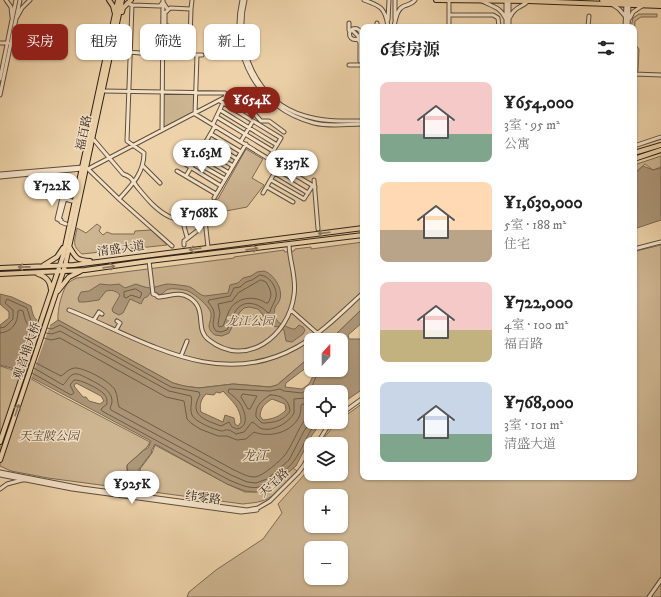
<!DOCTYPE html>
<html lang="zh">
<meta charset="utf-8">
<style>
:root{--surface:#fff;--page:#f6f6f6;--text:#222;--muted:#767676;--accent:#8f2418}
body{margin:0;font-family:"IM FELL DW Pica","Noto Serif SC",serif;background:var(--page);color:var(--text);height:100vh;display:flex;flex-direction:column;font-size:15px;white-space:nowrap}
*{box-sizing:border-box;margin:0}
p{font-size:13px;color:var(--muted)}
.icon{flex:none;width:22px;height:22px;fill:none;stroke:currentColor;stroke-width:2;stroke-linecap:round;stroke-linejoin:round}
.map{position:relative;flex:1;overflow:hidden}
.side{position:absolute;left:360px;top:24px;width:277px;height:456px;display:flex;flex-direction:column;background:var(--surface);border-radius:8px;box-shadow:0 1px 3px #0004}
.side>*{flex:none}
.banner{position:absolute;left:12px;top:24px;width:288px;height:36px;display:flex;gap:8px}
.needle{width:26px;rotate:21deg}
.tools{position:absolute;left:304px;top:333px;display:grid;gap:8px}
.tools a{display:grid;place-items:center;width:44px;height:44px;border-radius:8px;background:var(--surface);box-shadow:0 1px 3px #0004;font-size:20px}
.price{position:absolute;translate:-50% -34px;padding:0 9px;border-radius:14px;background:#fff;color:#222;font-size:13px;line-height:26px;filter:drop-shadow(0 1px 2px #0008)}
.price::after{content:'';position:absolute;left:50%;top:24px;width:12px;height:9px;margin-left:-6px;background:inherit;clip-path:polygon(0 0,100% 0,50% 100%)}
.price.selected{background:var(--accent);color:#fff}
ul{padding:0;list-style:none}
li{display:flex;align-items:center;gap:12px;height:100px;padding:0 20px}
li span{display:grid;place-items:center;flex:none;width:112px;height:80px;border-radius:8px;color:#555}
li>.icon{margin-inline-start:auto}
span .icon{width:48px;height:48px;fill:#fffc;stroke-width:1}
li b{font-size:17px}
h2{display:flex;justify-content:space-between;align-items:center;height:48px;padding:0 20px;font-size:17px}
.pill{padding:0 14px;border-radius:8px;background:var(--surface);box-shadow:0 1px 3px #0004;font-size:14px;line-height:36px}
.pill.selected{background:var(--accent);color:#fff}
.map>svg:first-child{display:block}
.green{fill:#cdb591;stroke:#7d6b54;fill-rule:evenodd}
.water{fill:#ac9678;stroke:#796752;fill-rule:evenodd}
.pier{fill:#eed3aa}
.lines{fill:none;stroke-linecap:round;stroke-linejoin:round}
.shore{stroke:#6c5c48;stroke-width:1}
.minor-casing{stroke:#5d4e3c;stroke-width:5}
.major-casing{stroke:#2d2118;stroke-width:6}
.minor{stroke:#f4e2c8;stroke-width:3}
.major{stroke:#eed3aa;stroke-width:4}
.oneway{stroke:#8e7a61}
.labels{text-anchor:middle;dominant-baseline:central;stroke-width:3;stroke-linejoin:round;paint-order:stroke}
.street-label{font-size:12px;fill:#2d2118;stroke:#f4e2c8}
.park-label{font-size:12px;font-style:italic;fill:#554636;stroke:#f4e2c8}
.water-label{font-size:13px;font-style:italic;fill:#594a3a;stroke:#f4e2c8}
</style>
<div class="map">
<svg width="661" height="597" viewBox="0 0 661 597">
<rect width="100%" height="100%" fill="#eed3aa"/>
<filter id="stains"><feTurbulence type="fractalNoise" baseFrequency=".005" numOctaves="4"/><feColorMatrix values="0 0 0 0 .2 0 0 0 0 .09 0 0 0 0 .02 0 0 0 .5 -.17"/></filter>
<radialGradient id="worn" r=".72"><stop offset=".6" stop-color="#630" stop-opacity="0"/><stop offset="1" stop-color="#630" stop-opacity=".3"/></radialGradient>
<!-- green -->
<path class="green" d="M639 14H657V17H641L635 21 634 43 639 49 638 71H634V27H631L633 18Z
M163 93 194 94V113L163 128Z
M246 149 263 159 252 178 264 185 247 207 205 215 203 204 218 199Z
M661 156V167L653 170 645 164 634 174V165Z
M97 224 101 227 99 231 103 235 107 232 112 234H134L135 231 151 230 167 245 82 254C71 245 75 241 77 228L86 233Z
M363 242V308L330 340H311V356L277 385 270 387 233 384 199 388 184 386 173 383 58 320C57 311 62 290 68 283 71 281 74 279 77 278L234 258V257L284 250 285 252 294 251 295 249 311 247V249Z
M661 245V597H187L189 592 216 570 263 539 282 513 278 504 304 475 311 459V474H341V444H319L336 423 341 422V419L363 403V477H634V252L640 250ZM311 496H341V526H311ZM311 548H341V578H311Z
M0 366C23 372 39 384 60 395 90 411 120 426 150 442L147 447 127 465C125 475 134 479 138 489L143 490V482L140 469 152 453 155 445 227 484 245 492H256L265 490 272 486 293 468 297 471C287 481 276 497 262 501 256 503 249 503 243 504L48 478 11 471 0 466Z"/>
<!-- water -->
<path class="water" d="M643 166 653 170 661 168V220L634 229V174Z
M264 271C274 274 283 289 280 299 279 303 276 305 275 308 271 321 283 326 293 329H295L299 325 303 327 305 330 303 334 292 342 286 341 284 330 279 327 272 326 258 309 249 307 244 308 239 313 229 333 222 336 215 335C204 327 212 323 211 313 209 306 195 294 188 291 186 290 173 288 170 289 166 289 164 293 160 295L156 292H151L147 297 144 298 141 304 130 299 123 313 119 315 113 312 112 309 120 295C115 290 112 290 106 291L99 300 85 302H79L78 298 81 292 89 291 100 284 110 285 119 284 125 288 136 284C154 291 151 287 167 284 173 284 179 285 186 286 193 286 198 295 205 296L228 293 230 285 238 283 243 278 251 276 257 272Z
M0 294 12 297 31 306C34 322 36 320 51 325L58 320 173 383 184 386 199 388 233 384 270 387 277 385 311 356V364L286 383 285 387 302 389 309 384 316 370H341V340H330L363 308V322L348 335 349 339H363V389L341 404V392H311V422H322L312 435 296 466 272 486 256 492 245 491 227 484 155 444 151 451 152 452 139 469 142 486V489L139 488 136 479 128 473 127 465 144 450 148 448 151 441 25 374 15 369 0 365V325L9 318V312L0 304ZM76 383 101 396 104 401 100 404 89 401 86 397H83L74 386ZM223 391C232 401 241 408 241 422L238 426 235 424 234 418 225 415 223 422 201 412C199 405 201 399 206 394L214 395 216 392 220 393ZM272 399 285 404 286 410C279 417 273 419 263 420L260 416C261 407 264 404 272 399Z"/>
<!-- pier -->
<path class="pier" d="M38 318 51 323 31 379 19 373Z"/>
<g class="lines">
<!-- shore -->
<path class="shore" d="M260 275C269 275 278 288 276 297 275 302 271 307 270 312L268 313C259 303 243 298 235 312 231 318 230 324 227 330L221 332 216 331C208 321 221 316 208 302L209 300 230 296 234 288 240 287 246 282 252 280Z
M261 280 266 282C271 291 273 294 268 303H266C254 295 236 297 229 311 227 316 225 321 223 326L219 327 218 324 220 313 218 304 232 301 238 293Z
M136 289 142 293 140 298 131 295 126 298 124 297V292Z
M0 328 5 327 13 319V310L5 303 7 299 27 308 31 321 37 324
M47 328 52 329 60 325 171 387 199 392 200 395C188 415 205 420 221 426L229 422 232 427 237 429C250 427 245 411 240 403 237 399 232 395 228 392L229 389 270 391 280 389 284 391 302 393 312 386 319 370
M0 333C12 332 18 323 18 311L20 310 23 311C25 320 26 326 35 329
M46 333 52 334 60 331 169 391 191 396C193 402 189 408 192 415 195 422 215 430 222 431 224 431 226 429 228 430 231 430 234 433 236 434L244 432 252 422C255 423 257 426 260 428 271 433 289 423 294 413V399L305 398 311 393
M44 338 51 340 60 338 166 397 184 401 187 419 191 423 200 429 218 436H227L237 440 246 439 254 432C269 438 291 433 299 417 301 413 301 409 301 405L311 401
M36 363 61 376C65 374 68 369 74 368 83 367 110 381 115 390 118 396 117 401 119 407L234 470C241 473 247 477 255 477 263 476 280 461 285 455 295 441 298 426 311 412
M34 368 63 385C67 382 68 376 74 374 79 373 84 377 89 379 100 385 118 393 110 408L111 410 231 475 247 482 256 483 267 479 289 460 304 431 311 421
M32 373 71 395 74 393 70 385 74 380C80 379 100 389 104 394 107 397 107 400 107 404L101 409 102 411 229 480C252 490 260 492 279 474 284 471 290 467 293 462 303 450 306 434 317 422
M243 394 257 396 250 409H248L241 397Z
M270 395C281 395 289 399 290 411 284 421 273 423 262 423L256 417C255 406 261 401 270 395Z"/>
<!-- minor casing -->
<g class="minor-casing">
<path id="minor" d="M6 0 11 7 12 17
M242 0C229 55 258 109 314 123 330 127 347 124 363 124
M245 0C233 47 256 102 305 116 324 122 343 121 363 121
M364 0C381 6 385 8 388 26
M506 0V27
M509 0V27
M482 1C494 7 500 7 506 19
M132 5 160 6 163 2 168 10
M613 5 619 9 625 16
M191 9 192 0
M449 15H493L498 18 499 27
M17 17 22 8 30 0
M510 17C516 5 522 8 528 1
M630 18 633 12 642 6
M395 19V0
M388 20 389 0
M349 23V30L350 32
M394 26C396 18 397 9 404 6 409 4 412 4 415 0
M377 27V23
M449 27V0
M588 27 589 16
M625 27 626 3
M628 27 629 4
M349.5 34a5.5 5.5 0 1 1 11 0a5.5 5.5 0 1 1-11 0Z
M171 29V40H190L191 9 170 8 165 13V26H168V29H190
M352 30 359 37
M358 39 360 43V61L363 62
M0 43H8
M115 53 129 52 162 55H202
M197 55 195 114 315 187
M349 65H363
M634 74 661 75
M0 79 16 0
M103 91 225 93 226 98
M0 95 20 0
M220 101 281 138 269 158
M220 110 277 145
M217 117 273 151
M213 124 223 103
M162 130 163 0
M211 134 241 152
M94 140 123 174C133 177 132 181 138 188 147 199 157 211 170 217 182 222 195 218 207 220
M207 141 237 159
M241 141 253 121
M634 146 661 137
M203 148 233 166
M199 155 229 173
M185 156 225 179
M182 162 221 186
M143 166 160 183
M86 168 88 169 235 92 261 121H269L284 132
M88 169 120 200 172 246
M177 171 216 194
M275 173 308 193
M0 174 83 167
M186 176 215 126
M0 177 82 169
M271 180 304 199 313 185
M314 180 318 229
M267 187 293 202
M263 193 279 165
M214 198 246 144
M119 199C132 185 144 173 144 153L127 141 132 5 127 3
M182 219 187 237
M59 220 65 198
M205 220 208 247
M66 224 61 222V220L57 219 62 198 72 201
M184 245V241L197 231
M634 249 661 242
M149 261 153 294 156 295 158 297C169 297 179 290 190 298 208 310 194 329 209 340 246 369 289 336 294 295 297 277 289 261 289 244
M69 310C143 339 217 392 297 347 322 333 342 312 363 293
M291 310 317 333
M94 320 99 312 102 314
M116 330 120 323 117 321
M181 356 187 341
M341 414 363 398
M317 444 326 429 332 422
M0 472 82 488 247 510 258 508 270 501 298 473 304 465 311 452
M0 475 72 489 241 512 257 510
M0 489 7 484 22 480
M649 597 661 580"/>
</g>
<!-- major casing -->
<g class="major-casing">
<path id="major" d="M109 0 113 6 115 14
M436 0 528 1 661 6
M602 0 661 2
M122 12 123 8 131 0
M634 153 661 145
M634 159 661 150
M69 246C76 258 76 260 90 261
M44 265 57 257 63 248
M0 268 74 265 363 228
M0 274 85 270 149 261 363 235
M38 274C47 277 50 281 51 290
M58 291 69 277 81 271
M0 442 63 256 118 0
M0 460 65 266 122 0"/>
</g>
<!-- minor -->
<use href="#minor" class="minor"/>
<!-- major -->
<use href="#major" class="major"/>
</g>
<!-- one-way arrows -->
<defs><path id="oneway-shaft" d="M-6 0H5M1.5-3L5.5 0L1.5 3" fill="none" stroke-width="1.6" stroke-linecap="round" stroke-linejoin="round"/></defs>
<g class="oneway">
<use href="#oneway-shaft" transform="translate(324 233) rotate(173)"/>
<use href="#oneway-shaft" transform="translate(195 249) rotate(172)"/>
<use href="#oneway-shaft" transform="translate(252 249) rotate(-8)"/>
<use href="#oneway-shaft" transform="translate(24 267) rotate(179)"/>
<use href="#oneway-shaft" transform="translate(109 267) rotate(-8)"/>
<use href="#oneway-shaft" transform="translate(17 410) rotate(-71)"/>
</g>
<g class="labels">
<!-- street labels -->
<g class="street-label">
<text transform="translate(84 133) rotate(-78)">福百路</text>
<text transform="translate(121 249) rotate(-8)">清盛大道</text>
<text transform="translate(27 351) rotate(-71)">观音埔大桥</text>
<text transform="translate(274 483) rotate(-43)">天宝路</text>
<text transform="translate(203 498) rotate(8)">纬零路</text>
</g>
<!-- park labels -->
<g class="park-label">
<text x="250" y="321">龙江公园</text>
<text x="49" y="436">天宝陂公园</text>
</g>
<!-- water labels -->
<g class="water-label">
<text x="255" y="456">龙江</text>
</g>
</g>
<rect width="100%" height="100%" filter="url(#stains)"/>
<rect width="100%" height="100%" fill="url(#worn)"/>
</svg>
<div class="tools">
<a><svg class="needle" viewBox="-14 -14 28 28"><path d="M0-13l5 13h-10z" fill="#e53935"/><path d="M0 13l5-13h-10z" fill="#767676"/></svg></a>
<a><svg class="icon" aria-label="locate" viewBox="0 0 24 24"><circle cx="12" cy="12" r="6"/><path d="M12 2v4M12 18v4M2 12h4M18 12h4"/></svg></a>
<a><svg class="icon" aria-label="layers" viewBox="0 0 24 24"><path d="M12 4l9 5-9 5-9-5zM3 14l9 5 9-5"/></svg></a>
<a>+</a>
<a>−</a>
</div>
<b class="price selected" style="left:252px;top:121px">¥654K</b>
<b class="price" style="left:202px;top:174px">¥1.63M</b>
<b class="price" style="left:292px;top:184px">¥337K</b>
<b class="price" style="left:52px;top:207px">¥722K</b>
<b class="price" style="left:199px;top:234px">¥768K</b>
<b class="price" style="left:132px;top:505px">¥925K</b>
<div class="banner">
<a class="pill selected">买房</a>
<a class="pill">租房</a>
<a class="pill">筛选</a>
<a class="pill">新上</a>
</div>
<section class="side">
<h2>6套房源<svg class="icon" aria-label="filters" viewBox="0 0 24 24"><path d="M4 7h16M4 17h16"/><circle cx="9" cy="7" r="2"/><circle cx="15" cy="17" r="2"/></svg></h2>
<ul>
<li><span style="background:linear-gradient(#f6c9c9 65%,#7fa58c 0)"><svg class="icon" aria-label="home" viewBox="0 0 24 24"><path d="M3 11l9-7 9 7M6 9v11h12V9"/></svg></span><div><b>¥654,000</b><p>3室 · 95 m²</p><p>公寓</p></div></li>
<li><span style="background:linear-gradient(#ffd9b3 60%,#b9a48a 0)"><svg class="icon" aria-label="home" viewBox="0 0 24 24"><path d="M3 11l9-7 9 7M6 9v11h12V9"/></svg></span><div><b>¥1,630,000</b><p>5室 · 188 m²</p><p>住宅</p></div></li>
<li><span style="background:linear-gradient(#f6c9c9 60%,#c2b280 0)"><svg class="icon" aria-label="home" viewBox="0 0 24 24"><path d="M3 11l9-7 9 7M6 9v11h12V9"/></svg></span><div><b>¥722,000</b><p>4室 · 100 m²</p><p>福百路</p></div></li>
<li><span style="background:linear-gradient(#c9d6e8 65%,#7fa58c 0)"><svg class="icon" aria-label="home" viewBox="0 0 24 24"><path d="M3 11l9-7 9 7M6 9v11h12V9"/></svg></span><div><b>¥768,000</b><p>3室 · 101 m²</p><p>清盛大道</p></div></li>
</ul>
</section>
</div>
